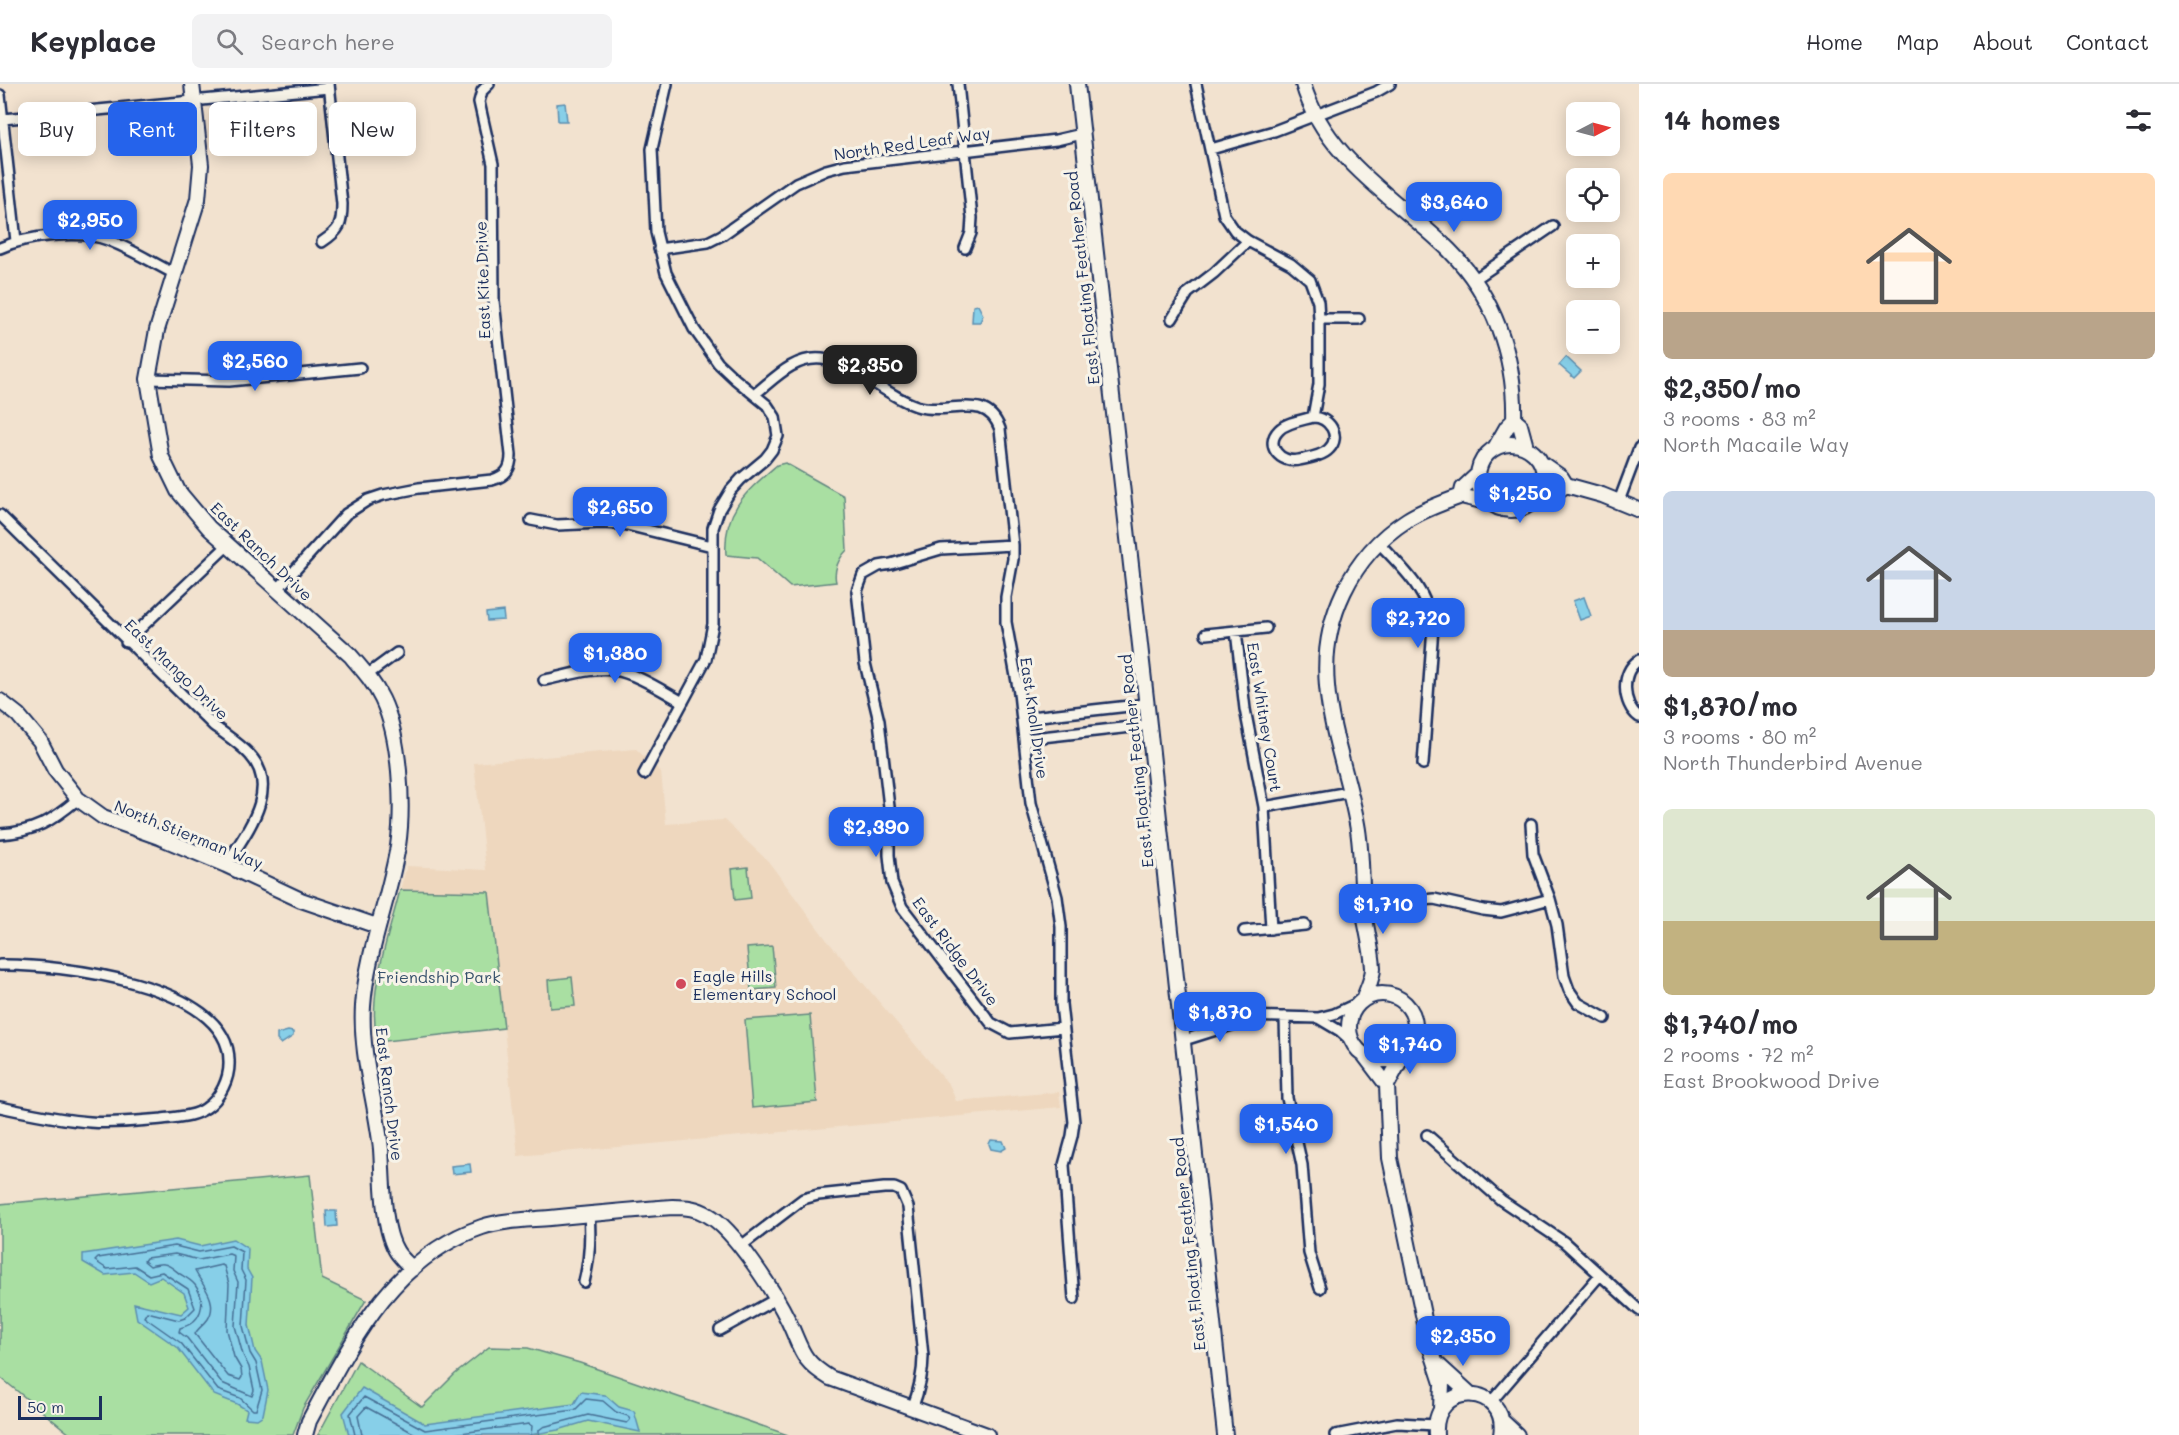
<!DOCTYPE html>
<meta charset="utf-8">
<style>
:root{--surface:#fff;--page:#f2f2f3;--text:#2b2b33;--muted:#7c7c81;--line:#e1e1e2;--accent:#2563eb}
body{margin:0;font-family:Mali,sans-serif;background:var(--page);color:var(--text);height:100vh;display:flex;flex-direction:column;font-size:22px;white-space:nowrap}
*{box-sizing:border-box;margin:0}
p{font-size:20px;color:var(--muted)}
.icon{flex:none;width:33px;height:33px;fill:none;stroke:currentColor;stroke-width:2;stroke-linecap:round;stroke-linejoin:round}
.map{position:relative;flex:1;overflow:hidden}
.side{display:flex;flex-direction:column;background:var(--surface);width:540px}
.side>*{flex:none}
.guide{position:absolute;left:18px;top:18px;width:570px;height:54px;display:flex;gap:12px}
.needle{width:39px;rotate:84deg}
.tools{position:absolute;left:1566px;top:18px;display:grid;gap:12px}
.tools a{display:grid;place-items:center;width:54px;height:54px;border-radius:9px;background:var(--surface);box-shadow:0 3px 15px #0003;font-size:30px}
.scale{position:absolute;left:18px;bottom:15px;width:84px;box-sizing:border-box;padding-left:6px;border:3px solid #1b2f5e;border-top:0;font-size:16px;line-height:21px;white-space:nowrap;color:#1b2f5e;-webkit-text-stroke:4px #f7f3e8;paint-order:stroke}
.price{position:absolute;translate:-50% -51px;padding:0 14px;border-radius:12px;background:var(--accent);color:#fff;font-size:20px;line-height:39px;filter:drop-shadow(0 2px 3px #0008)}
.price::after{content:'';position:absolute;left:50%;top:36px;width:18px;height:14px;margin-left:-9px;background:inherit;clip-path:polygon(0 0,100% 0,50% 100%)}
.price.on{background:#222;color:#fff}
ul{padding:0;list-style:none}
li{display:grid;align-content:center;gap:12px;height:318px;padding:0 24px}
li span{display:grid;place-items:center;height:186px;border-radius:9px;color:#555}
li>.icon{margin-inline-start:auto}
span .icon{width:108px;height:108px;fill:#fffc;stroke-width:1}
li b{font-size:26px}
h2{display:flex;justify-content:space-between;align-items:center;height:72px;padding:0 24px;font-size:26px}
.pill{padding:0 21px;border-radius:9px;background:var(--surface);box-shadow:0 3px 15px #0003;font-size:21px;line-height:54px}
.pill.on{background:var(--accent);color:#fff}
header{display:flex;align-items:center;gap:36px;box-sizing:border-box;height:84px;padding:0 30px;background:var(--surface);border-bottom:2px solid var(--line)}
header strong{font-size:28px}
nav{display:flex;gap:33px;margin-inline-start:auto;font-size:21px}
.search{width:420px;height:54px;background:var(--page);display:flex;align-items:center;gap:15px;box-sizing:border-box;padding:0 21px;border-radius:9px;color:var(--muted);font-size:22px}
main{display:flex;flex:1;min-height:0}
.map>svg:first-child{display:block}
.built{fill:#eed7be}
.green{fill:#a9dfa2;stroke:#628780;stroke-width:1.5}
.water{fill:#87cfe8;stroke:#5c8fb1;stroke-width:1.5}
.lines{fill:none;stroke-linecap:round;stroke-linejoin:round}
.shore{stroke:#466f95;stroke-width:1.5}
.street-casing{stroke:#1b2f5e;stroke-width:14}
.secondary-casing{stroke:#1b2f5e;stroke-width:18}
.street{stroke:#f7f3e8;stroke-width:9}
.secondary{stroke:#f7f3e8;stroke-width:14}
.poi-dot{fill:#d1495b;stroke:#f7f3e8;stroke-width:2}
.labels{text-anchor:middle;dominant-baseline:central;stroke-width:6;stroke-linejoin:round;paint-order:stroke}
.street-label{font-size:16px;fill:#1b2f5e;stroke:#f7f3e8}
.poi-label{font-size:16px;fill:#1b2f5e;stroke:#f7f3e8;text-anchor:start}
.park-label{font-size:16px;fill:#37526c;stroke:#f7f3e8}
</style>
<header>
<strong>Keyplace</strong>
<div class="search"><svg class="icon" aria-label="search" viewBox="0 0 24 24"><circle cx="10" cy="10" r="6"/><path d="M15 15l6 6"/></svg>Search here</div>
<nav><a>Home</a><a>Map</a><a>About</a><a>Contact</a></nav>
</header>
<main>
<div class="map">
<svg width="1639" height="1351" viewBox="0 0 1639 1351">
<rect width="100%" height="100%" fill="#f2e2cf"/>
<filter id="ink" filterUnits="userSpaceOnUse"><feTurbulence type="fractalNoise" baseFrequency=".0167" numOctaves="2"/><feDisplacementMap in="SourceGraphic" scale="12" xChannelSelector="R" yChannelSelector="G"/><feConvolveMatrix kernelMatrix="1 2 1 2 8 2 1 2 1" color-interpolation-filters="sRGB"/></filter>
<g filter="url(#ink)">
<!-- built -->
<path class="built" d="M636 665 661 688 666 740 724 736 768 777 826 855 950 1002 956 1017 1059 1008 1061 1023 518 1072 489 808 400 806 407 782 486 786 474 679Z"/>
<!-- green -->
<path class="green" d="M785 379 844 412 847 466C839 474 833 486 836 498L790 503 757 474 726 471C723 426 746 408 777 381Z
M748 783 751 814 735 816 732 785Z
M400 806 489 808 504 944 377 958C367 908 388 855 400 806Z
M772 862 776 904 751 906 747 864Z
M572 893 575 922 550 924 548 896Z
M810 931 817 1018 752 1024 745 936Z
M310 1091 322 1195 366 1216 303 1324 293 1351H71L0 1293V1120Z
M489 1263 528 1264 580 1279 788 1351H318L358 1277 422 1323 455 1290Z"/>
<!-- water -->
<path class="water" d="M565 19 567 37H558L557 20Z
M978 221 983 231 980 238H972L973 222Z
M1566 273 1581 287 1574 294 1559 281Z
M1584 513 1591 532 1580 536 1573 517Z
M503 527 504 536 487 537 486 529Z
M288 947 293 948V952L281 960 277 956V950Z
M991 1056 1003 1057 1006 1064 1001 1067 991 1065 989 1060Z
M470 1080 471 1088 452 1090 451 1082Z
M326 1127H336L337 1142 327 1143Z
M233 1155 248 1165 247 1185 252 1194 249 1241 255 1267 262 1277 268 1306 263 1331 257 1335 245 1334 247 1326 237 1320 214 1311 177 1263 137 1235 134 1219 181 1230 189 1223 184 1209 161 1193 149 1198 134 1188 105 1191 83 1178V1170L176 1156 200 1162Z
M362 1304 425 1340 574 1320 581 1308 605 1311 619 1323 634 1327 640 1348 588 1337 558 1346 529 1351H349L343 1329Z"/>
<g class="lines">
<!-- shore -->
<path class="shore" d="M175 1162 199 1168 231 1162 242 1168 241 1186 246 1196 243 1242 250 1269 256 1279 262 1306 256 1326H253L240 1314 218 1306 181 1259 144 1233 147 1228 179 1236 185 1234 195 1224 188 1205 162 1188 149 1191 135 1182 107 1185 95 1177 98 1174Z
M175 1170 199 1176 229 1170 234 1172 233 1187 238 1198 235 1242 243 1271 249 1283 254 1306 252 1312 222 1299 187 1254 179 1248 180 1244C201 1239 208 1219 195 1201 191 1196 185 1193 180 1190 175 1186 170 1181 164 1180 159 1179 154 1181 150 1182L144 1177 146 1174Z
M221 1181 224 1182 229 1200 227 1246 234 1273 241 1285 242 1293 240 1296 228 1292 195 1250C198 1244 204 1241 208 1235 219 1217 202 1201 195 1187Z
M355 1351 350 1330 364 1313 425 1346 575 1326 586 1315 603 1317 616 1328 628 1332 630 1336 627 1339 588 1331 543 1343 539 1346V1351
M362 1351 358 1332 366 1323 417 1351
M446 1351 529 1340 532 1342 531 1351"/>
<!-- street casing -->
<g class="street-casing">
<path id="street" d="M958 0 972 134 971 149 965 164
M1196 0 1224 131 1235 147 1248 157 1291 180 1310 196 1318 218 1319 235V300L1313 333
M0 11 16 157
M3 35 329 4
M1211 65 1274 47 1376 8 1390 0
M322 158C340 146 342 141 342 120L329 0
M0 164C27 152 80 145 108 156 131 165 153 179 175 190
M659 165 708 158 722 151 796 99 826 86 845 81 1056 56 1082 50
M1475 195 1553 142
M1172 235 1188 209 1214 189 1248 157
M1319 235H1359
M148 295 229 297 360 284
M755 310C774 295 794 272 822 275 852 278 890 315 920 323 950 331 986 307 1000 345L1013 461V475L1006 513V538L1019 609 1031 719 1057 813 1061 843V920L1074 1038 1072 1052 1064 1081 1074 1215
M1313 333C1329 333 1342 352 1329 365 1323 372 1308 374 1299 376 1280 380 1264 361 1279 346 1287 338 1303 336 1313 333Z
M1619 417 1639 364
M0 431 214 642C226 651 240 660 250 671 282 706 244 751 226 781
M531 436 557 441 602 439 623 440 712 462
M1378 458C1404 486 1426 504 1433 543L1423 680
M1013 461 941 465 891 480 879 482 863 491 857 507 865 579 879 637 889 723V771L892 799 902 823 991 939 1010 949 1063 944
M277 506 346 430 368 416 383 411 419 404 492 396C506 392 511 385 511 371L494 217 493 80 479 18 482 7 489 0
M1236 547 1245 625 1264 723 1271 845
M1206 550 1266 544
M126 558 228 461
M1639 576C1620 588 1622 620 1639 633
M367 591 397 569
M544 596C566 592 592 583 614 586 636 589 664 608 683 618
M1022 634 1147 620
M1024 655 1149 641
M644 690 706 575 713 540V444L719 426 731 406 741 395 765 375 772 366 778 352 775 333 767 321 735 295 718 279 694 245 666 189 656 148 652 65 667 0
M1264 723 1349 708
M1531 740 1533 770 1550 815 1557 841 1564 892 1569 906 1578 919 1605 934
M0 750C34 748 52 737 78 715
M1363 821 1434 815 1483 826 1501 828 1550 815
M1244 847 1305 841
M0 881C57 880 229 899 229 977 230 994 220 1015 206 1024 194 1033 176 1033 162 1035 138 1037 114 1040 90 1038 60 1036 29 1029 0 1023
M1178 928 1232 927 1243 932 1318 934 1340 947 1351 957
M1285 933 1287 1014 1302 1081 1309 1169 1320 1204
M1318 934 1334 930 1358 919
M1181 957 1235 940 1243 932
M1427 1051 1501 1116 1564 1158 1639 1226
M741 1162 803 1115 818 1111 884 1104H894L901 1107 908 1123 923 1272C923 1291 919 1307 912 1325
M584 1198C590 1174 591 1154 589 1130
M720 1246 776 1215
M1491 1318 1600 1191
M1335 1351 1397 1339 1436 1341"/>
</g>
<!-- secondary casing -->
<g class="secondary-casing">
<path id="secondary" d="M192 0 201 81 198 115 157 246 148 295 161 372 178 407 209 444 350 571C362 585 374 598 382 615 400 652 404 721 398 762 389 816 367 867 363 922 360 970 376 1018 381 1065 383 1093 382 1145 397 1168 401 1174 407 1179 412 1185
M1077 0 1149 641 1225 1351
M1303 0C1325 75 1396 114 1449 166 1493 210 1516 273 1514 336
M1478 393a33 33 0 1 1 66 0a33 33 0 1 1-66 0Z
M1495 364 1507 343 1514 336 1520 341 1526 363
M1478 390 1463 404 1461 412 1490 419
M1566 401 1602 411 1639 426
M1539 411 1559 406 1566 401 1561 393 1541 379
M0 617 18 631 40 657 55 686 78 715 103 733 159 753 226 781 301 816 377 842
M1349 943a33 33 0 1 1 66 0a33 33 0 1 1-66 0Z
M1364 914C1367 905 1373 894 1373 884 1372 863 1365 842 1363 821 1361 794 1362 766 1357 740 1349 694 1331 650 1327 602 1321 536 1351 472 1407 436 1424 425 1443 419 1461 412
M1405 967 1387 1001 1390 1074 1429 1259 1442 1299 1441 1325
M1365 972 1387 1001
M1437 1280 1470 1310
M1501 1336 1517 1351
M305 1351 309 1337C351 1259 391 1174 482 1143 503 1136 527 1136 550 1134 591 1130 632 1126 673 1123 686 1123 697 1124 708 1131 734 1145 775 1209 788 1236 802 1265 800 1276 830 1294L987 1351
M1436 1351C1432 1294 1510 1300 1501 1351"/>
</g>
<!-- street -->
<use href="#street" class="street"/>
<!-- secondary -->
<use href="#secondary" class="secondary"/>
</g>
</g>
<!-- markers -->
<circle class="poi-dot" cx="681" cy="900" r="6"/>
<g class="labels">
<!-- street labels -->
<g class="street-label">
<text transform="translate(912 59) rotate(-8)">North Red Leaf Way</text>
<text transform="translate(1082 194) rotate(-96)">East Floating Feather Road</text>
<text transform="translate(482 196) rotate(-92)">East Kite Drive</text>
<text transform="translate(262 467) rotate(44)">East Ranch Drive</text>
<text transform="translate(177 585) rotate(44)">East Mango Drive</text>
<text transform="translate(1265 633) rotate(81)">East Whitney Court</text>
<text transform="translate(1035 634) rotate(82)">East Knoll Drive</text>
<text transform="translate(1136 677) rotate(-96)">East Floating Feather Road</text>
<text transform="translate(189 750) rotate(22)">North Stierman Way</text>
<text transform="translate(956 867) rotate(53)">East Ridge Drive</text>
<text transform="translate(390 1010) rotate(83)">East Ranch Drive</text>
<text transform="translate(1188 1160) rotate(-96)">East Floating Feather Road</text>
</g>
<!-- poi labels -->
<g class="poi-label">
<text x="693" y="891">Eagle Hills<tspan x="693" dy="18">Elementary School</tspan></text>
</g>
<!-- park labels -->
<g class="park-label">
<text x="439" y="892">Friendship Park</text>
</g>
</g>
</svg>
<div class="tools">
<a><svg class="needle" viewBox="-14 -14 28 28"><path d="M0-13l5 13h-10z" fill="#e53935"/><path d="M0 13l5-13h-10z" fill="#7c7c81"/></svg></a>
<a><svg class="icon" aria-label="locate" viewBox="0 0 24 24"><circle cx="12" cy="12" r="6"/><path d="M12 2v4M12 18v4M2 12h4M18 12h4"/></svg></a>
<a>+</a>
<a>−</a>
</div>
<div class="scale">50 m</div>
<b class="price" style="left:1454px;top:149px">$3,640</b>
<b class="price" style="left:90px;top:167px">$2,950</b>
<b class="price" style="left:255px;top:308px">$2,560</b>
<b class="price on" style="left:870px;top:312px">$2,350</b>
<b class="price" style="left:1520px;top:440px">$1,250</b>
<b class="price" style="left:620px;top:454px">$2,650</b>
<b class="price" style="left:1418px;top:565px">$2,720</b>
<b class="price" style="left:615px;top:600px">$1,380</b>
<b class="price" style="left:876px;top:774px">$2,390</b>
<b class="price" style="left:1383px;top:851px">$1,710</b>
<b class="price" style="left:1220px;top:959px">$1,870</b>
<b class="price" style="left:1410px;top:991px">$1,740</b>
<b class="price" style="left:1286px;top:1071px">$1,540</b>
<b class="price" style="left:1463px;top:1283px">$2,350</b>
<div class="guide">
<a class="pill">Buy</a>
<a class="pill on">Rent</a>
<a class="pill">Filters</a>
<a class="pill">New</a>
</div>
</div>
<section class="side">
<h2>14 homes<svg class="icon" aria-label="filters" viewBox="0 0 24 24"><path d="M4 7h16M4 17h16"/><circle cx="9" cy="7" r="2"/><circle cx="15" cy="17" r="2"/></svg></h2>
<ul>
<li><span style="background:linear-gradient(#ffd9b3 75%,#b9a48a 0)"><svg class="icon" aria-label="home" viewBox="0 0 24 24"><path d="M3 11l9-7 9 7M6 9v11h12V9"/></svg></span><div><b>$2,350/mo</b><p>3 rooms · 83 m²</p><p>North Macaile Way</p></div></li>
<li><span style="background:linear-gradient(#c9d6e8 75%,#b9a48a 0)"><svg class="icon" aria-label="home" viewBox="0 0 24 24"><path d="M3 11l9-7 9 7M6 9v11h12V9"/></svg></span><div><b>$1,870/mo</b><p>3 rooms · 80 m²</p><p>North Thunderbird Avenue</p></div></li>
<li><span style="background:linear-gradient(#dfe7d0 60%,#c2b280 0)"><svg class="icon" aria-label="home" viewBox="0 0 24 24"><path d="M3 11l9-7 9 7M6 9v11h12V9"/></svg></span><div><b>$1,740/mo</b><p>2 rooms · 72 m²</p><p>East Brookwood Drive</p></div></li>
</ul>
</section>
</main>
